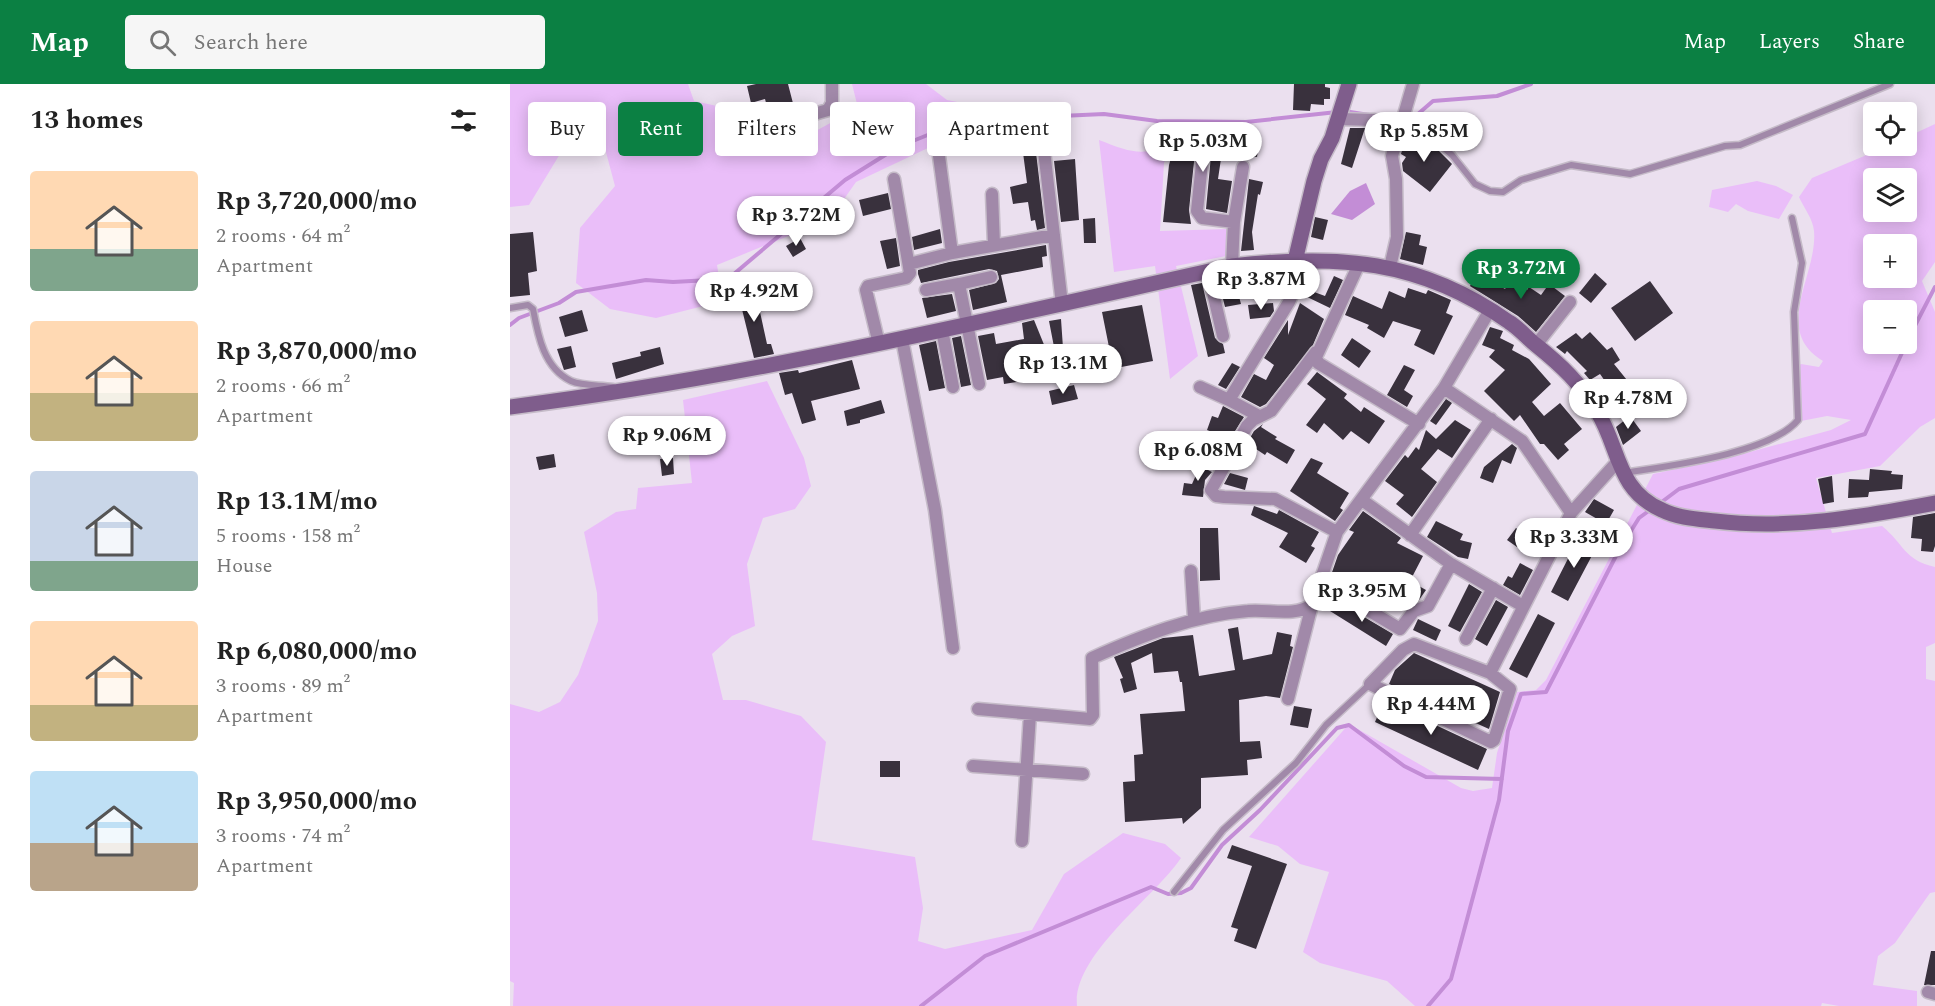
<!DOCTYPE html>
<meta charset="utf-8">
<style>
:root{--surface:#fff;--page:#f6f6f6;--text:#222;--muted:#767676;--accent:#0b8043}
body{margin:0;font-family:Spectral,serif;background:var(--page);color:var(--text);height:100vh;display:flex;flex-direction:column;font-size:22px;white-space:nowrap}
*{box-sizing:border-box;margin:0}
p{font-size:20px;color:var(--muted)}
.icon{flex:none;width:33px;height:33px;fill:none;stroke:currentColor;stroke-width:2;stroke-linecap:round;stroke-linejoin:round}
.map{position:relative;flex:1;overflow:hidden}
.side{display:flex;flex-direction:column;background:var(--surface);width:510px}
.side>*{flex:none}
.guide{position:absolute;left:18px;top:18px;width:570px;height:54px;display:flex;gap:12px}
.buttons{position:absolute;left:1353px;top:18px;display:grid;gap:12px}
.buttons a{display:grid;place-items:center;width:54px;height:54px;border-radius:6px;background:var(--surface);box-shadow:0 3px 15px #0003;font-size:30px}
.price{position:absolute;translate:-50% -51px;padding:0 14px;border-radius:21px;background:#fff;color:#222;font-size:20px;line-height:39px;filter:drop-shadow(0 2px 3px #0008)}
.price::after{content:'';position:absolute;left:50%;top:36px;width:18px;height:14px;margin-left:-9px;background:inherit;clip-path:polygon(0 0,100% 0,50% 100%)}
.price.on{background:var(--accent);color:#fff}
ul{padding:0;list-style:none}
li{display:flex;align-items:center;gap:18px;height:150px;padding:0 30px}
li span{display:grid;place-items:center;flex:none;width:168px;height:120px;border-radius:6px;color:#555}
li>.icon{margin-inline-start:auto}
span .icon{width:72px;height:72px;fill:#fffc;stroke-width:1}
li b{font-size:26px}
h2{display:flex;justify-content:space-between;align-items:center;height:72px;padding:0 30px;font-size:26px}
.tag{padding:0 21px;border-radius:6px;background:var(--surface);box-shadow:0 3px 15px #0003;font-size:21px;line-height:54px}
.tag.on{background:var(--accent);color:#fff}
header{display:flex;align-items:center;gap:36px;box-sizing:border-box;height:84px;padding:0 30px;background:var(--accent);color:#fff}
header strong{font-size:28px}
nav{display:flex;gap:33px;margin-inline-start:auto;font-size:21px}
.search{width:420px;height:54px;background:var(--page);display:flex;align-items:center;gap:15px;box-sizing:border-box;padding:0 21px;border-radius:6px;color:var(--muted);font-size:22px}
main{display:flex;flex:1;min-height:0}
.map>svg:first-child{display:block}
.green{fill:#eabef9;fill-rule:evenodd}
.water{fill:#c38dd6}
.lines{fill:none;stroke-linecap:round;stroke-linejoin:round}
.stream{stroke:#c38dd6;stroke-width:4}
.building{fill:#39313d}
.lane-casing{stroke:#c5bbc8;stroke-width:9}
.street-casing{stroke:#c5bbc8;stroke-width:15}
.secondary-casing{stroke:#c5bbc8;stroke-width:18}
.lane{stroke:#a189a9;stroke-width:6}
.street{stroke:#a189a9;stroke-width:12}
.secondary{stroke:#7f5d8c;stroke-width:15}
</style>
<header>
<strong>Map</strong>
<div class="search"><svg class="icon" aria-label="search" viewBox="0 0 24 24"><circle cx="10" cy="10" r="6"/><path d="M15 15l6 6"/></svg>Search here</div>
<nav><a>Map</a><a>Layers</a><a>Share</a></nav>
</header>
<main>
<section class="side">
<h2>13 homes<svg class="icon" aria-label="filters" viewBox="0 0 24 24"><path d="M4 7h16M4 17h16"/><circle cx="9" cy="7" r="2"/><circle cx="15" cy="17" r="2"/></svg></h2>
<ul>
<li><span style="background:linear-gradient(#ffd9b3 65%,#7fa58c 0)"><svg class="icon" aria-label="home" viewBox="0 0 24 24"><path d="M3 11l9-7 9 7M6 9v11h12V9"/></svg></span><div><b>Rp 3,720,000/mo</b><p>2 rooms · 64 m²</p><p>Apartment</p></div></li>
<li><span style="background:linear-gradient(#ffd9b3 60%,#c2b280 0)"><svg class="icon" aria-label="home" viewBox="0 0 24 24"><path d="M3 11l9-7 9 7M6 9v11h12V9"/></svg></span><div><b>Rp 3,870,000/mo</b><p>2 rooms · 66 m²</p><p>Apartment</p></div></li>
<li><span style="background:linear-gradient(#c9d6e8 75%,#7fa58c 0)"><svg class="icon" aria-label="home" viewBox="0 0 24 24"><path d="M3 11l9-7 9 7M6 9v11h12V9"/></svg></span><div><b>Rp 13.1M/mo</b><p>5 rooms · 158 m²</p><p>House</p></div></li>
<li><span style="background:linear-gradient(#ffd9b3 70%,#c2b280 0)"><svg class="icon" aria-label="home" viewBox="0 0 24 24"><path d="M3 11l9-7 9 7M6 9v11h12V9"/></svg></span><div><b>Rp 6,080,000/mo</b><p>3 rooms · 89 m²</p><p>Apartment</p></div></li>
<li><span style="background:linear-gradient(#bfe0f5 60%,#b9a48a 0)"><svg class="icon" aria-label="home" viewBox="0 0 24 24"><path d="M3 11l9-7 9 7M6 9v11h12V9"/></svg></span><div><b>Rp 3,950,000/mo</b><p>3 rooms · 74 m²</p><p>Apartment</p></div></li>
</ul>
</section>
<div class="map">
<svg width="1425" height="922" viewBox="0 0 1425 922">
<rect width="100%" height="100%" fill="#ebe0ef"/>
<!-- green -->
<path class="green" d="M0 0H178L184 17 207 22 278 62 348 24 342 0H416L437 16 468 22 472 45 432 51 418 64 346 98 320 135 207 181 213 217 146 234 100 225 66 199 70 144 105 102 93 57 53 65 19 121 0 123Z
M1425 40V178L1412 197 1425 228V334L1410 343 1370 382 1306 394 1322 449 1372 442C1394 460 1394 476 1425 483V559L1416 563V595L1425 597V808L1420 809 1385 859 1368 872 1363 901 1407 907V922H1329L1312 919 1311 922H905L877 897 810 879 793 868 819 788 790 780 768 762 739 753 839 640 951 704 963 707 982 704 987 669 1007 608 1026 606 1036 596 1143 390 1218 374 1321 346 1341 336 1317 332 1291 337 1287 283 1291 280 1309 283 1313 277C1261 246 1308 191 1304 147 1303 135 1294 124 1289 113L1302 94 1378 62H1396L1397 53ZM1364 94H1396V128H1364ZM1364 160H1396V194H1364ZM1364 226H1396V260H1364Z
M589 56C620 68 629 72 661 62L654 79 650 147 717 145 716 172 666 182 688 272 660 295 645 182 604 188Z
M1247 97 1266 102 1283 111 1269 135 1238 127 1226 120 1218 128 1199 123 1202 106Z
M257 297 294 374 301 402 285 425 253 434 237 480 245 542 222 552 202 570 213 616H236L291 632 316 658 302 756 405 773 413 824 408 857 435 865 522 846 554 790 613 749 655 760 671 774C645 813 562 871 567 922H3L4 899 0 897V620L29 628 50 618 68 591 88 537 87 509 74 448 106 428 126 425 128 404 182 399 173 316Z"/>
<!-- water -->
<path class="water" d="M856 99 865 120 842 136 821 130 840 107Z"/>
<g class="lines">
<!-- stream -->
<path class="stream" d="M834 27 859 31
M894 36H901L923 17 987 12 1021 0
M0 241 9 234 49 219 66 208 136 196 163 198 218 195 335 96 388 63 430 46 507 34 594 30 647 37 736 38 827 28
M1396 259 1425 203
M1149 420 1169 405 1355 350 1396 260
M411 922 475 872 641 803 658 810 671 809 681 804 712 761 750 726 827 644 839 641 894 682 916 693 992 695
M918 922 941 895 989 716 998 647 1011 610 1036 608 1109 466 1129 434 1140 426"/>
</g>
<!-- building -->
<path class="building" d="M246 0H278L285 27 260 34 255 15 241 19 237 2Z
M784 0H815V3L820 4V15H814V21L801 20 800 27 783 26Z
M558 42 559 56 541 58 540 43Z
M523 43 535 144 527 146 525 136 521 137 518 118 503 120 500 103 517 99 510 46Z
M840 44H855L842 84 831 80Z
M703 46 750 52 747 73 712 68 708 95 722 97 717 129 696 125 702 61 699 54 694 52 686 59 679 126 681 140 653 138 659 81 663 67 668 68 672 47 702 52Z
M452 49 456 59 436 68 433 65 430 58Z
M905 51 923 61 942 80 920 108 893 87 892 79 896 73 891 70 892 66Z
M565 75 569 136 551 138 544 77Z
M739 95 753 98 750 111 748 110 742 148 744 166 731 167Z
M378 109 381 125 353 132 349 116Z
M805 133 818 136 813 156 801 153Z
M585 134 586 159H574L573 135Z
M430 145 432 159 404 166 402 153Z
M23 148 27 187 18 189 20 211 0 213V150Z
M896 148 911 151 909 161 917 163 913 181 890 175Z
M290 154 296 165 283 173 276 162Z
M386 154 390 182 377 185 370 157Z
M536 161 537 172 532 173 533 183 491 191 497 218 463 226 459 206 486 199 489 195 487 187 479 185 411 199 408 190V186L439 178Z
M967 189 995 205 1002 195 1017 206 1019 203 1031 211 1039 200 1055 212 1026 248 1008 232 960 202Z
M1085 189 1097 200 1081 219 1069 209Z
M732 191 735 203 727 205 731 220 715 223 708 195Z
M776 192V205L755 206V193Z
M824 192 833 196 820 224 793 211 796 205 815 212Z
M1140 197 1163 229 1125 257 1101 224Z
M238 198 245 229 250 228 257 260H261L264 270 244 274 226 201Z
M692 199 705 254 713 260 715 269 698 273 681 201Z
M898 204 916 210 918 206 941 216 936 229 943 232 924 271 904 261 911 246 883 237 874 254 857 244 859 241 835 231 843 212 872 225 879 207 895 214Z
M442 210 446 227 417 234 412 214Z
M763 219 764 227 760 233 740 235 738 221Z
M790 219 814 235 803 261 756 320 750 323 731 313 744 290 756 296 764 281 754 274 778 236V251Z
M632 221 643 277 606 284 604 278H602L592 228Z
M72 226 78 247 55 253 49 233Z
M551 235 553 264 572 263 575 283 537 289 535 271 545 268 539 237Z
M524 236 537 268 514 271 518 296 494 300 493 293 477 296 468 252 484 249 486 260 514 255 512 239Z
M980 243 993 247 990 254 1004 261 1002 266 1019 275 1041 300 1022 318 1034 332 1050 319 1072 345 1054 360 1059 366 1048 376 1034 360H1030L1010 331 1004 337 974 307 995 286 979 273 985 266 972 261Z
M1080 248 1097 266 1102 263 1110 276 1104 280 1125 306 1097 326 1091 315 1102 307 1090 290 1080 296 1074 289 1077 287 1057 267 1055 270 1046 263 1066 249 1072 255Z
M451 252 461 301 451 303 442 254Z
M842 254 861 267 849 284 831 271Z
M426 257 435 304 419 307 409 261Z
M61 262 66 283 54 286 47 265Z
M150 263 154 280 106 295 102 279 131 272 130 268Z
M342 276 350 305 301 317 306 336 292 340 282 309 275 311 269 289 288 286 289 289Z
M722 279 730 283 716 305 708 301Z
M894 281 905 286 894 306 903 312 897 323 877 311Z
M807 288 837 310 834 314 851 328 854 323 875 337 859 360 841 347 833 356 814 339 807 349 796 341 816 315 797 300Z
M564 301 568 315 542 321 539 307Z
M936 315 942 319 926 341 920 337Z
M371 316 375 329 350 336V339L337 342 334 327Z
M713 322 734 333 720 355 697 346 702 332 708 334Z
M1120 332 1131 347 1113 361 1106 343Z
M945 336 961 346 942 374 928 365 911 385 927 398 902 433 886 420 894 411 875 397 895 371 898 374 906 363 909 366 916 346 926 355Z
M753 340 751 343 767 353 765 355 785 366 777 380 757 368 755 371 737 359 744 347Z
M1002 360 1007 364 1001 380 992 376 983 399 970 394 974 383Z
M696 369V385L702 388 695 396 693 413 672 411 674 399 682 400Z
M44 370 46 383 29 386 26 373Z
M163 374 164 390 152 392 150 375Z
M801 374 813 379 807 389 839 409 830 424 833 426 825 437 780 407Z
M1360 385 1382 387 1381 390 1393 391 1392 405 1359 408 1358 413 1338 414 1339 395 1359 396Z
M720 389 738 394 735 406 714 400Z
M1322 392 1324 418 1313 420 1308 395Z
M1084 415 1104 426 1096 440 1075 428Z
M744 422 767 430 769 426 809 448 801 462 805 464 796 479 769 463 778 449 741 431Z
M853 427 891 454 887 459 913 472 900 497 916 506 909 516 895 525 876 514 870 524 820 494 828 471 844 448 839 446Z
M1425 429V462L1423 468 1411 467 1412 455 1401 454 1403 433Z
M926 437 953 450 950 456 962 459 958 475 948 473 917 453Z
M690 444H708L710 496 690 497Z
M1006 444 1016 452 1007 463 997 456Z
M1069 453 1087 462 1058 517 1041 508Z
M1010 479 1023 486 1010 511 993 501 998 492 1002 494Z
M959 500 972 508 950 548 938 542Z
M986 516 998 523 977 562 965 555Z
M827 517 883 550 876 562 820 527Z
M1028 530 1045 539 1017 594 999 585Z
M908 535 931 546 926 557 903 546Z
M728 543 733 576 762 570 767 548 782 551 780 562 783 563 770 614 756 612 729 616 730 658 750 657 752 674 737 676 738 691 691 694V724L673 740 672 734 615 738 613 698 625 697 624 671 633 670 630 630 675 627 672 598H670L668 587 644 589 642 569 621 579 627 605 614 609 610 595 613 594 604 573 653 554 683 551 689 592 725 586 718 545Z
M904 569 990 608 979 645 879 600 885 586Z
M874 617 977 665 968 686 865 638Z
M784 622 802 625 798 644 780 641Z
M370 677H390V693H370Z
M722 761 777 780 746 865 724 857 728 845 721 843 742 782 717 774Z
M1421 867H1425V901H1414Z"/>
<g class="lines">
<!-- lane casing -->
<g class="lane-casing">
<path id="lane" d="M891 41 914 48 926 57 942 71 965 100 980 107 993 108 1011 96 1061 81 1120 90 1215 62 1230 61 1380 0
M0 224 18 221 23 225C28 252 34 284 61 297 72 302 90 301 103 303
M1114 389C1157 382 1260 370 1288 336L1284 228 1292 179 1282 134
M664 808 713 746 786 679 816 641 860 600"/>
</g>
<!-- street casing -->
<g class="street-casing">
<path id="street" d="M829 35 863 36 891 41
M265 41 318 26 322 19V0
M531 41 552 220
M694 60 687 127 692 134 724 138
M429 72 442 169
M482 110 484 161
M399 180 442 169 544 151
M849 180 806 273 808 279 909 340
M722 182 724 138 733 83
M880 183 887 153 886 95 882 72 903 0
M698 187 713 252
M449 200 481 193
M416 206 449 200 469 300
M432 246 443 303
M392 255 425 426 443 564
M369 260 356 206 358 202 396 194 400 189 384 95
M1026 261 1060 218
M806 268 761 327 743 336 737 342 701 406 706 412 714 413 765 415 827 448
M690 303 719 316
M934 304 1012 357 1061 429
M749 332 719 316 779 218 797 177
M852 416 941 480 1013 522
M900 451 981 335
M681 487 684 535
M811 498 890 545 904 527 918 522 941 480
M956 555 983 504
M980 589 1000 605 984 656 981 658 860 600 893 566 904 560 980 589 1061 429 1108 377
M778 615 802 521
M468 625 580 635 583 631 582 574C631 552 684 531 738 527 758 525 785 533 802 521L827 448 934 304 980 226
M463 682 573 690
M512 757 520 630
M1418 908 1425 910"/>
</g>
<!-- secondary casing -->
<g class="secondary-casing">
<path id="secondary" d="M785 177 804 97 811 75 822 54 839 0
M0 323C244 292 482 235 722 182 827 170 910 175 999 238 1009 244 1017 254 1026 261 1051 281 1071 300 1087 327 1110 364 1106 406 1152 426 1168 434 1187 435 1205 437 1280 446 1351 433 1425 419"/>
</g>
<!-- lane -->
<use href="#lane" class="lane"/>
<!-- street -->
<use href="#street" class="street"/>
<!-- secondary -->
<use href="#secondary" class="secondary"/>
</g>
</svg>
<div class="buttons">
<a><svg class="icon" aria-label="locate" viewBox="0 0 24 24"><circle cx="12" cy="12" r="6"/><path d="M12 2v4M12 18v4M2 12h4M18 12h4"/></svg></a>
<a><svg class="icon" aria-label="layers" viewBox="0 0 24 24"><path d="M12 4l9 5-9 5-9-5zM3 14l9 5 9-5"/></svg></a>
<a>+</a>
<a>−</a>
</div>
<b class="price" style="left:914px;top:79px">Rp 5.85M</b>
<b class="price" style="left:693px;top:89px">Rp 5.03M</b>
<b class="price" style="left:286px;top:163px">Rp 3.72M</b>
<b class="price on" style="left:1011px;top:216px">Rp 3.72M</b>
<b class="price" style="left:751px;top:227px">Rp 3.87M</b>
<b class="price" style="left:244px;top:239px">Rp 4.92M</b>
<b class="price" style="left:553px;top:311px">Rp 13.1M</b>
<b class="price" style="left:1118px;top:346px">Rp 4.78M</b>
<b class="price" style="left:157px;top:383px">Rp 9.06M</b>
<b class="price" style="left:688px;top:398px">Rp 6.08M</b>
<b class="price" style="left:1064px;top:485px">Rp 3.33M</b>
<b class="price" style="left:852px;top:539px">Rp 3.95M</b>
<b class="price" style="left:921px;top:652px">Rp 4.44M</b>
<div class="guide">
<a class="tag">Buy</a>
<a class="tag on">Rent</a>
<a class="tag">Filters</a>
<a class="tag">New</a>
<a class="tag">Apartment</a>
</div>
</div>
</main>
